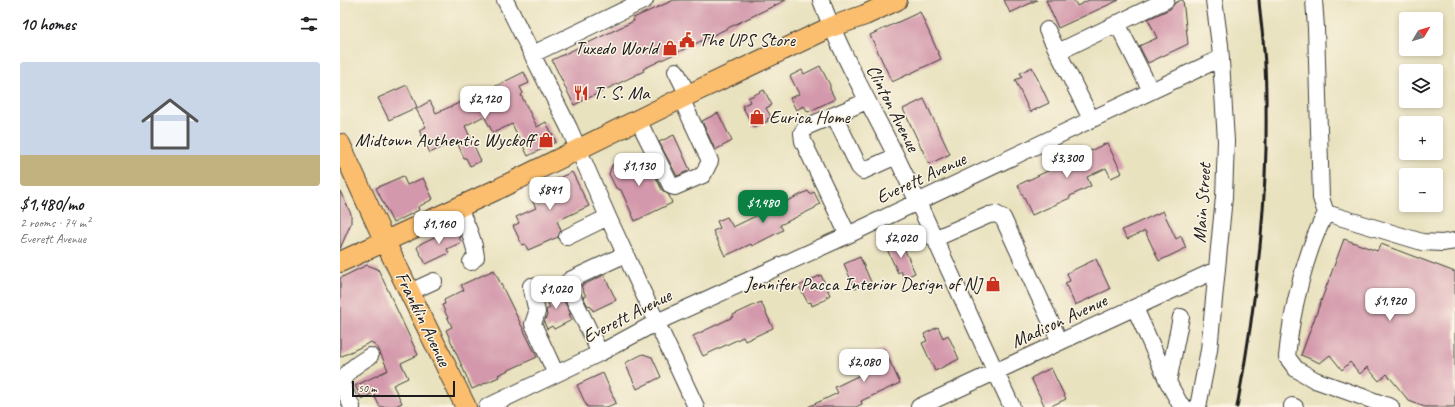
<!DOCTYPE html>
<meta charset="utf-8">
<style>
:root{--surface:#fff;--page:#f6f6f6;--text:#202124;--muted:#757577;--line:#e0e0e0;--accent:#0b8043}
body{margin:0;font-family:Caveat,sans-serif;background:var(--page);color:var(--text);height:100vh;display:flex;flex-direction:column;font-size:15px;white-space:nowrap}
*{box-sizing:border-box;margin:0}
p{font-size:13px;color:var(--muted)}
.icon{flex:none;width:22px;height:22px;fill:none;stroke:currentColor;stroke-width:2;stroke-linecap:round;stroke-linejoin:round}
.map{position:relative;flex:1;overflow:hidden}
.sheet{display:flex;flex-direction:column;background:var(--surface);width:340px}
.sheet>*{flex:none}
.needle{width:26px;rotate:52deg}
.fabs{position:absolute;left:1059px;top:12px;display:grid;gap:8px}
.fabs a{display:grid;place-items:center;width:44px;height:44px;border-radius:4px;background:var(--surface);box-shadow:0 2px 6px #0003;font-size:20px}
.scale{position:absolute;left:12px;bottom:10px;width:103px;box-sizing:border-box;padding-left:4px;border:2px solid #1c1c1c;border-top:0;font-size:11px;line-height:14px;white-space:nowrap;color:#1c1c1c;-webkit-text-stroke:3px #fcf5e5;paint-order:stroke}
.price{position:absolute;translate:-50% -34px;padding:0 9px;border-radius:8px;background:#fff;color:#222;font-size:13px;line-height:26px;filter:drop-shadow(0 1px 2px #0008)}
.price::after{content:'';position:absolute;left:50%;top:24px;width:12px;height:9px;margin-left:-6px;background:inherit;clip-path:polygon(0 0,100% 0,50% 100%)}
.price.on{background:var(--accent);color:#fff}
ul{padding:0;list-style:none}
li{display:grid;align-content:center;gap:8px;height:212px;padding:0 20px}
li+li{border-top:1px solid var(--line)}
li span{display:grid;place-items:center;height:124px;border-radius:4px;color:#555}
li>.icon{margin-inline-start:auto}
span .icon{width:72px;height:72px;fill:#fffc;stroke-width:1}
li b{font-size:17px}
h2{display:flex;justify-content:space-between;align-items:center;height:48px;padding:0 20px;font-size:17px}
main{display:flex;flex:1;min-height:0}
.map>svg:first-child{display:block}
.building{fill:#d398ab}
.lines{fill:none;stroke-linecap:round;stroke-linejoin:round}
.minor-casing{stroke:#3b3a34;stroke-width:18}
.major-casing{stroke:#3b3a34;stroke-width:22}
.minor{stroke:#fff;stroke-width:16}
.major{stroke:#fbbe6e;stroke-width:20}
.rail{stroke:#1c1c1c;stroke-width:3}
.labels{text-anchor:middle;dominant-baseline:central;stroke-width:3;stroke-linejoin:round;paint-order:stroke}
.poi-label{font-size:19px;fill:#1c1c1c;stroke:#fcf5e5;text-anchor:start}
.street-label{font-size:19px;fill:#1c1c1c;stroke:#fcf5e5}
</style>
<main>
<section class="sheet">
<h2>10 homes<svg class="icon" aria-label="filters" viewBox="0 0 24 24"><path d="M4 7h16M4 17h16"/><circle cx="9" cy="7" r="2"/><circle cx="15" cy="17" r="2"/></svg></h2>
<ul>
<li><span style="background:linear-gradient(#c9d6e8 75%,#c2b280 0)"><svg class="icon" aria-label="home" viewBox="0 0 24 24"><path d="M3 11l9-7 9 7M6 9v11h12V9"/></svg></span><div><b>$1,480/mo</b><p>2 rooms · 74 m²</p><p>Everett Avenue</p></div></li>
</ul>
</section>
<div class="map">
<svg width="1115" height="407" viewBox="0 0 1115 407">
<rect width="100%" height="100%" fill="#fcf5e5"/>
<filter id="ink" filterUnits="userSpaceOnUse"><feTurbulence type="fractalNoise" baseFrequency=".025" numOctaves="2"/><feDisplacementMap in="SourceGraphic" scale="8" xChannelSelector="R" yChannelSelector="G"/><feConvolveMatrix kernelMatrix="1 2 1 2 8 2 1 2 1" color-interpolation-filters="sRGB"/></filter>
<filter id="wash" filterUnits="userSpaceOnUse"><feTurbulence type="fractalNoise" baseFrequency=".012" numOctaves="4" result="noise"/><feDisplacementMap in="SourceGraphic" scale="16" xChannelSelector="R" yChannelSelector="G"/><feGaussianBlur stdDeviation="0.9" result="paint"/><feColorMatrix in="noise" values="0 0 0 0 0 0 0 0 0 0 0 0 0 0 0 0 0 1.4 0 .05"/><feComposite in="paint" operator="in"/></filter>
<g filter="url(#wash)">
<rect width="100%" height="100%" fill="#e9e2bf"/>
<g id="blocks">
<!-- building -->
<path class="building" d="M334 0H446L303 69 304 71 234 105 212 60 294 21 293 18Z
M664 0H697L670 13Z
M706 0H734L737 6 749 0H779L718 28Z
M841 0H843L848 44 808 63 799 46 817 38 808 19 830 9 835 3Z
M580 12 601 59 552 82 530 35Z
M480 66 490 85V89L495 99 468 112 464 106 456 110 450 98 459 94 450 76 462 70 464 74Z
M692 67 709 103 690 112 675 80 682 77 680 73Z
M184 72 189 83 180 87 183 93 181 95 197 127 206 122 216 142 188 156 172 124 153 133 144 116 125 126 141 161 130 166 126 158H124L116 140 90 153 79 130 86 127 76 109 90 101 96 113 126 100V101Z
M67 85 77 107 49 120 38 98Z
M424 90 432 105 426 108 431 117 427 119 428 121 414 128 402 106 410 102 408 98Z
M584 99 610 154 589 164 563 109Z
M378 113 392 141 375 150 362 121Z
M334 135 350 170 337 176 319 142Z
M767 143 782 173 771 178 766 168 747 177 751 186 730 196V198L692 215 678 185Z
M306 157 322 190 329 195 332 203 295 221 281 190 276 188 269 174 272 165 285 158 289 165Z
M232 172 249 206 217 221 221 230 218 237 188 250 185 244 182 245 173 226 179 223 176 217 196 208 190 196 208 188 206 184Z
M63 176 67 185 83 178 93 199 78 207 79 210 53 223 36 188Z
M0 191 11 214V223L0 249Z
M468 191 470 194 474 192 480 204 475 207V208L440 225 443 230 412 246 411 244 385 256 373 231 380 228 377 221 387 217 393 227Z
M823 211 836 239 841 236 846 248 819 261 805 231 787 239 782 230Z
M117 226 121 237 119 238 122 242 107 249 109 253 86 264 77 248 80 244Z
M1004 239 1037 251 1041 244 1115 272V407H1085L1069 401 1047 374 1039 381 1027 367 1020 374 1010 362 1002 370 990 355 980 363 961 355Z
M561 241 575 273 564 278 561 271 558 273 546 247Z
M520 257 531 282 515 289 504 264Z
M756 259 770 289 735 305 725 283 730 281 727 273Z
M27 265 38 269 78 355 61 363 68 378 53 385 62 403 53 407H40L33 393 22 399 15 386 48 370 38 348 31 342 0 357V278Z
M154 270 197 357 158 375 159 377 132 389 106 330 112 327 102 305 105 304 104 300 124 290 121 285Z
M264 275 276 300 253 311 250 305 248 306 243 297 246 296 241 286Z
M481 275 490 295 486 297 487 299 472 306 471 302 468 303 459 286Z
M217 288 231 314H229L232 320 214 329 212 326 207 329 204 322 207 315 206 310 210 308 204 294Z
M421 302 433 328 405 341 403 337 363 356 353 336 393 317V315Z
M598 327 603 338 608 335 619 359 595 371 582 343 587 341 584 334Z
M544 349 560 383 521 401 522 404 516 407H468L498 393 495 387 524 373 518 361Z
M303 354 312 357 321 377 297 389 285 363Z
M711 368 726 399 709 407H705L691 378Z
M263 373 276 403 267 407H247L237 385Z"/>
</g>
</g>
<g filter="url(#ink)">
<use href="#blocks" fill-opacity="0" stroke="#3b3a34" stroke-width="1"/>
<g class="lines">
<!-- minor casing -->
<g class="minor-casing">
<path id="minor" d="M165 0 229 128 268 217 356 407
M481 0C501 54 530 104 556 156 596 239 633 324 672 407
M974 0 976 28 981 198 986 213 1082 242 1102 243 1115 241
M777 23 811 91
M707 30 751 119
M718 52 826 0
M193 54 305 0
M336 71 348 95
M494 115 519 167 523 171 556 156
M298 120 331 186 335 187 363 175 370 161 341 98
M118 208C127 224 134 239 136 257L131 262
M986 213C965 252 951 313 947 357L956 369 975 380 1051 407
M508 235 463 141 462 133 466 127 527 101
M227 237 268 217
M594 239 649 215 656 214 663 218 720 342
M191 286 197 312 193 324 216 374
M70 292 94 281
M795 308 828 382 840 404 844 407
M260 353 228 287 227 283 230 280 286 254
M828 382 841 317
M12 407 2 384C7 370 17 364 30 356
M147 407 260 353 317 322 508 235 881 58
M579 407 876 270
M858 407 869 350 884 197 886 141 880 45 874 0
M952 407V406L955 407"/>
</g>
<!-- major casing -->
<g class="major-casing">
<path id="major" d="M0 144 45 242 126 407
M0 262 156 190 348 95 491 27 525 15 557 0"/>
</g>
<!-- minor -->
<use href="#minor" class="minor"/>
<!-- major -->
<use href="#major" class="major"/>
<!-- rail -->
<path class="rail" d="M897 407C913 321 924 235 926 148 926 116 927 83 924 51 923 34 920 17 919 0"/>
</g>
</g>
<!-- icons -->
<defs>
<g id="civic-bare" transform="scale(1.2)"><path d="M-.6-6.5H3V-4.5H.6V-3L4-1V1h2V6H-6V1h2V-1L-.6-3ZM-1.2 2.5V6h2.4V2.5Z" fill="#c8321e" stroke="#fcf5e5" stroke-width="2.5" paint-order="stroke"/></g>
<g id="shop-bare" transform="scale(1.2)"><path d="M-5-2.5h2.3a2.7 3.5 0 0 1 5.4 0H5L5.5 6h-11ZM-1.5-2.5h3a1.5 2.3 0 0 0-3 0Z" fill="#c8321e" stroke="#fcf5e5" stroke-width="2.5" paint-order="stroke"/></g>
<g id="restaurant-bare" transform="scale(1.2)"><path d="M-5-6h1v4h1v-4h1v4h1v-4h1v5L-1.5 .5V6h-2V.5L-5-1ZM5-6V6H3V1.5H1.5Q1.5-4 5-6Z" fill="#c8321e" stroke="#fcf5e5" stroke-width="2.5" paint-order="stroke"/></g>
</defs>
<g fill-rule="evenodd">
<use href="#civic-bare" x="347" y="40"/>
<use href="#shop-bare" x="330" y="48"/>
<use href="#restaurant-bare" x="241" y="93"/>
<use href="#shop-bare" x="417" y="117"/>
<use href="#shop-bare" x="206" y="140"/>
<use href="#shop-bare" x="653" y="284"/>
</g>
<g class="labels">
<!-- poi labels -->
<g class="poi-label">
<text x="359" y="40">The UPS Store</text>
<text x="318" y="48" text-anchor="end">Tuxedo World</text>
<text x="253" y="93">T. S. Ma</text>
<text x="429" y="117">Eurica Home</text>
<text x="194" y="140" text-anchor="end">Midtown Authentic Wyckoff</text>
<text x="641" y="284" text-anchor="end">Jennifer Pacca Interior Design of NJ</text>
</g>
<!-- street labels -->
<g class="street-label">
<text transform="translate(553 108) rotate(63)">Clinton Avenue</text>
<text transform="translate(581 178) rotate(-25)">Everett Avenue</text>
<text transform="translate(862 203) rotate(-86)">Main Street</text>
<text transform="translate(287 316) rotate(-27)">Everett Avenue</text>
<text transform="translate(83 319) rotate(64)">Franklin Avenue</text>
<text transform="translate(719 321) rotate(-25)">Madison Avenue</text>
</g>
</g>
</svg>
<div class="fabs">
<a><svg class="needle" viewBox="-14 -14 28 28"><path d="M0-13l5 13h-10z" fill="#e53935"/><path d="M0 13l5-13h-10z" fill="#757577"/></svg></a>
<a><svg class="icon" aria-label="layers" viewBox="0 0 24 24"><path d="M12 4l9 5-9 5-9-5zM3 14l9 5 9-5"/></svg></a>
<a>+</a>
<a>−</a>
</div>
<div class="scale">50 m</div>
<b class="price" style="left:145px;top:120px">$2,120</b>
<b class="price" style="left:727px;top:179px">$3,300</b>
<b class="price" style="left:299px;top:187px">$1,130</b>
<b class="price" style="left:210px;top:211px">$841</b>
<b class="price on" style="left:423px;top:224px">$1,480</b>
<b class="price" style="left:99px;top:245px">$1,160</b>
<b class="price" style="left:561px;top:259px">$2,020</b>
<b class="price" style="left:216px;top:310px">$1,020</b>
<b class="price" style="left:1050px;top:322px">$1,920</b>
<b class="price" style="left:524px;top:383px">$2,080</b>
</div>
</main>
